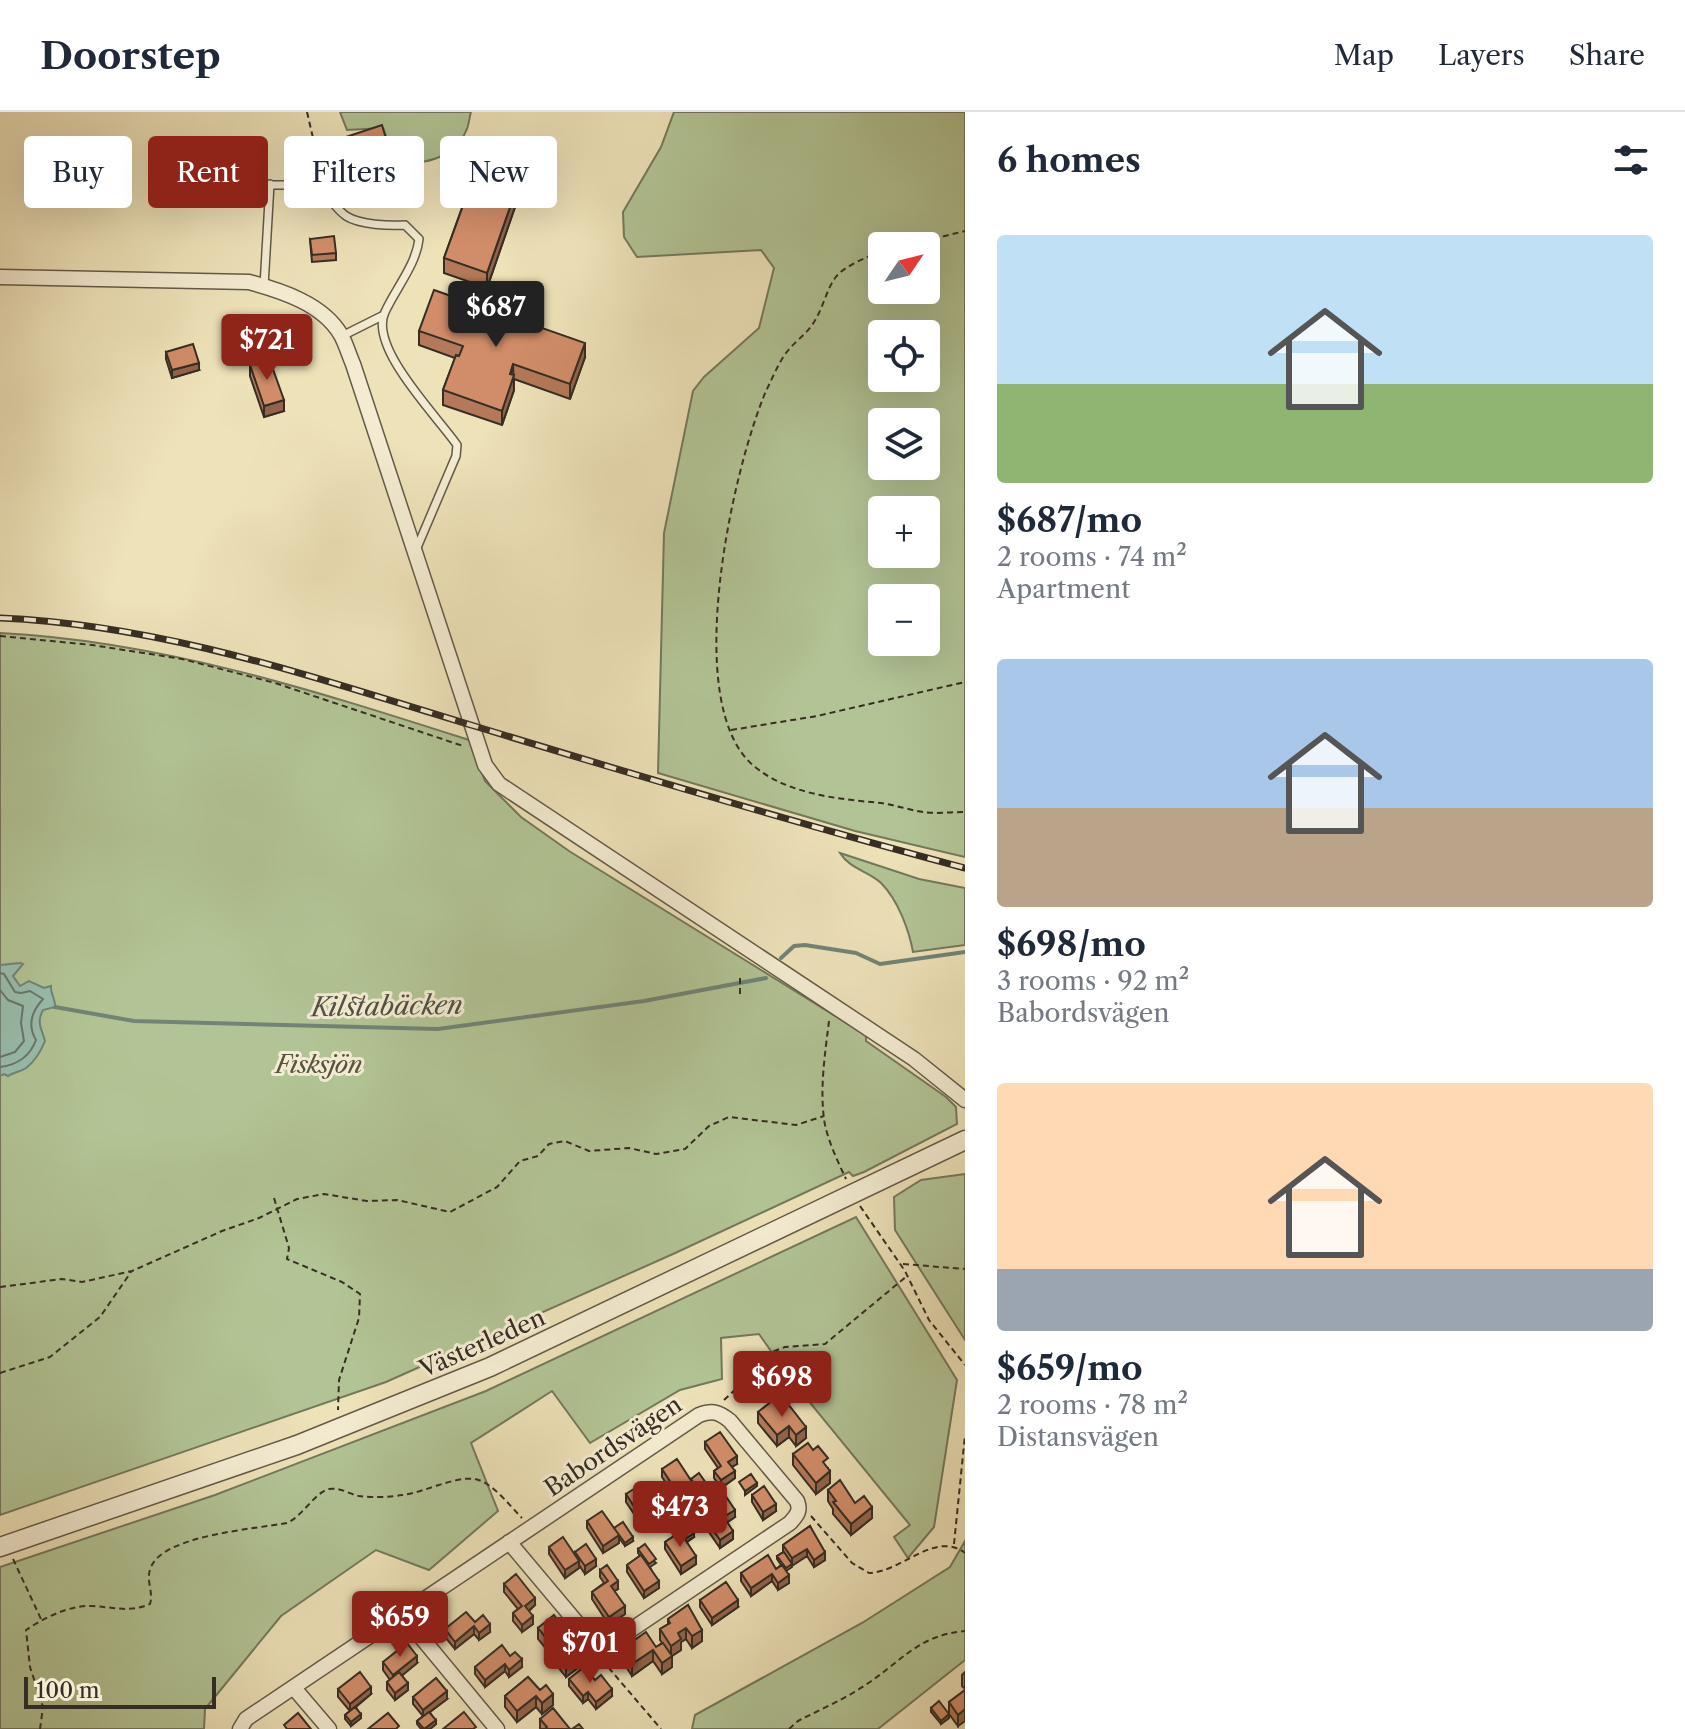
<!DOCTYPE html>
<meta charset="utf-8">
<style>
:root{--surface:#fff;--page:#f6f6f7;--text:#1f2937;--muted:#747a83;--line:#e0e1e3;--accent:#8f2418}
body{margin:0;font-family:"Libre Caslon Text",serif;background:var(--page);color:var(--text);height:100vh;display:flex;flex-direction:column;font-size:30px;white-space:nowrap}
*{box-sizing:border-box;margin:0}
p{font-size:26px;color:var(--muted)}
.icon{flex:none;width:44px;height:44px;fill:none;stroke:currentColor;stroke-width:2;stroke-linecap:round;stroke-linejoin:round}
.map{position:relative;flex:1;overflow:hidden}
.sheet{display:flex;flex-direction:column;background:var(--surface);width:720px}
.sheet>*{flex:none}
.hud{position:absolute;left:24px;top:24px;width:760px;height:72px;display:flex;gap:16px}
.needle{width:52px;rotate:55deg}
.fabs{position:absolute;left:868px;top:120px;display:grid;gap:16px}
.fabs a{display:grid;place-items:center;width:72px;height:72px;border-radius:8px;background:var(--surface);box-shadow:0 8px 32px #0002;font-size:40px}
.scale{position:absolute;left:24px;bottom:20px;width:192px;box-sizing:border-box;padding-left:8px;border:4px solid #362d24;border-top:0;font-size:22px;line-height:28px;white-space:nowrap;color:#362d24;-webkit-text-stroke:6px #f4ecd2;paint-order:stroke}
.price{position:absolute;translate:-50% -68px;padding:0 18px;border-radius:8px;background:var(--accent);color:#fff;font-size:26px;line-height:52px;filter:drop-shadow(0 2px 4px #0008)}
.price::after{content:'';position:absolute;left:50%;top:48px;width:24px;height:18px;margin-left:-12px;background:inherit;clip-path:polygon(0 0,100% 0,50% 100%)}
.price.active{background:#222;color:#fff}
ul{padding:0;list-style:none}
li{display:grid;align-content:center;gap:16px;height:424px;padding:0 32px}
li span{display:grid;place-items:center;height:248px;border-radius:8px;color:#555}
li>.icon{margin-inline-start:auto}
span .icon{width:144px;height:144px;fill:#fffc;stroke-width:1}
li b{font-size:34px}
h2{display:flex;justify-content:space-between;align-items:center;height:96px;padding:0 32px;font-size:34px}
.tag{padding:0 28px;border-radius:8px;background:var(--surface);box-shadow:0 8px 32px #0002;font-size:28px;line-height:72px}
.tag.active{background:var(--accent);color:#fff}
header{display:flex;align-items:center;gap:48px;box-sizing:border-box;height:112px;padding:0 40px;background:var(--surface);border-bottom:2px solid var(--line)}
header strong{font-size:38px}
nav{display:flex;gap:44px;margin-inline-start:auto;font-size:28px}
main{display:flex;flex:1;min-height:0}
.map>svg:first-child{display:block}
.green{fill:#b2c495;stroke:#74785c;stroke-width:2;fill-rule:evenodd}
.water{fill:#99beae;stroke:#718477;stroke-width:2}
.lines{fill:none;stroke-linecap:round;stroke-linejoin:round}
.shore{stroke:#687669;stroke-width:2}
.stream{stroke:#718477;stroke-width:4}
.service-casing{stroke:#645a49;stroke-width:10}
.minor-casing{stroke:#645a49;stroke-width:17}
.tertiary-casing{stroke:#645a49;stroke-width:21}
.path{stroke:#362d24;stroke-width:2;stroke-dasharray:6 4;stroke-linecap:butt}
.service{stroke:#f4ecd2;stroke-width:7}
.minor{stroke:#f4ecd2;stroke-width:14}
.tertiary{stroke:#f4ecd2;stroke-width:18}
.rail-casing{stroke:#362d24;stroke-width:7}
.rail{stroke:#f4ecd2;stroke-width:4;stroke-dasharray:12;stroke-linecap:butt}
.wall{fill:#b4795a;stroke:#362d24;stroke-width:2}
.shaded-wall{fill:#92634a;stroke:#362d24;stroke-width:2}
.building{fill:#d18d69;stroke:#362d24;stroke-width:2}
.labels{text-anchor:middle;dominant-baseline:central;stroke-width:6;stroke-linejoin:round;paint-order:stroke}
.park-label{font-size:24px;font-style:italic;fill:#555340;stroke:#f4ecd2}
.street-label{font-size:24px;fill:#362d24;stroke:#f4ecd2}
.water-label{font-size:26px;font-style:italic;fill:#4f5146;stroke:#f4ecd2}
</style>
<header>
<strong>Doorstep</strong>
<nav><a>Map</a><a>Layers</a><a>Share</a></nav>
</header>
<main>
<div class="map">
<svg width="965" height="1617" viewBox="0 0 965 1617">
<rect width="100%" height="100%" fill="#eee2b9"/>
<filter id="stains"><feTurbulence type="fractalNoise" baseFrequency=".0025" numOctaves="4"/><feColorMatrix values="0 0 0 0 .2 0 0 0 0 .09 0 0 0 0 .02 0 0 0 .5 -.17"/></filter>
<radialGradient id="worn" r=".72"><stop offset=".6" stop-color="#630" stop-opacity="0"/><stop offset="1" stop-color="#630" stop-opacity=".3"/></radialGradient>
<!-- green -->
<path class="green" d="M340 0H471C469 6 469 14 466 19 456 45 417 58 394 46L383 16 347 18Z
M674 0H965V745L855 719 658 661 664 421 693 279 704 265 759 216 774 156 761 138 637 145 624 125 623 100 661 35ZM926 134V178H882V134ZM926 222V266H882V222ZM882 310H926V354H882ZM926 398V442H882V398ZM926 486V530H882V486Z
M0 521C161 529 316 579 469 628L485 669 521 705 569 739 866 923V929L946 985 956 995 957 1012 864 1060 853 1064 849 1060 673 1142 386 1270 0 1403Z
M840 741 919 767 965 776V833L913 840C909 818 898 788 881 771 868 759 850 757 840 741Z
M965 1062V1228L895 1118 894 1085 921 1068Z
M856 1105 957 1268 934 1415 908 1446 894 1425 910 1413 789 1265 759 1222 721 1226 722 1267 680 1278 590 1331 552 1279 471 1331 498 1399 429 1458 376 1438 281 1504 205 1597 204 1617H0V1455L215 1383 486 1279Z
M965 1429V1548L878 1617H692L695 1603 862 1511 950 1455Z"/>
<!-- water -->
<path class="water" d="M20 851 23 852 13 864 20 874 29 869 44 876 51 874C50 882 56 887 55 895L43 898C36 911 42 917 45 929 41 939 34 950 26 956 20 960 14 960 8 964L4 962 0 964V853Z"/>
<g class="lines">
<!-- shore -->
<path class="shore" d="M0 861 4 862 15 880 21 881 30 879 43 887C32 899 27 913 36 928 30 944 17 953 0 955
M0 878 8 888 23 894 21 911 24 929 15 940 0 945"/>
<!-- stream -->
<path class="stream" d="M781 846 794 834 805 833 856 841 880 852 965 840
M55 895 134 909 438 917 644 889 766 866"/>
<!-- service casing -->
<g class="service-casing">
<path id="service" d="M200 73H312C330 81 332 94 346 104 360 113 390 114 405 113L419 127C416 153 396 176 385 200 368 235 437 304 457 333L456 344 416 438
M264 174 270 72
M342 224 382 204"/>
</g>
<!-- minor casing -->
<g class="minor-casing">
<path id="minor" d="M0 165 249 170C282 179 323 192 341 223 346 232 349 243 353 252L485 653 499 672 914 947 965 988
M402 1502 497 1617
M294 1576 329 1617
M240 1617 246 1607 699 1303C713 1298 719 1300 730 1309L797 1389C801 1399 797 1403 790 1411L613 1530 601 1534 593 1530 509 1430"/>
</g>
<!-- tertiary casing -->
<g class="tertiary-casing">
<path id="tertiary" d="M0 1435 297 1333 490 1255 965 1028"/>
</g>
<!-- path -->
<path class="path" d="M307 0 322 65
M904 134 965 119
M882 140C868 144 844 154 835 166 826 179 823 196 814 210 807 222 794 230 786 241 778 252 772 267 766 279 733 356 679 594 755 655 790 683 839 687 881 691 895 693 909 698 923 700 936 702 951 700 965 700
M0 524 92 533 182 547 275 571 463 634
M731 618 817 604 965 570
M740 866V883
M829 909C825 942 819 980 825 1013 829 1031 838 1050 846 1067
M274 1086 289 1136 287 1147 342 1170 360 1182 359 1206 339 1268 338 1298
M860 1094 905 1159 929 1208 965 1253
M903 1152 965 1157
M0 1175 62 1167 82 1170 132 1159 222 1119 259 1106 297 1087 324 1082 367 1089 397 1088 450 1100 497 1075 520 1049 538 1044 549 1032 565 1029 589 1039 629 1036 656 1042 685 1037 709 1014 729 1005 796 1013 824 1004
M0 1261 50 1245 100 1205 131 1160
M724 1288 753 1261 769 1241 785 1235 825 1232 907 1164
M811 1404 852 1451 869 1461C902 1460 935 1418 965 1441
M954 1432 965 1323
M13 1447 41 1507
M602 1548 661 1617
M40 1617 43 1595 30 1555 26 1518C44 1506 69 1493 92 1494 114 1495 129 1501 150 1492 154 1480 145 1468 151 1455 164 1423 255 1417 287 1411 303 1404 315 1380 329 1377 340 1375 349 1382 359 1384 371 1386 390 1385 402 1383 423 1381 454 1364 475 1367 492 1370 510 1394 522 1406
M789 1617 798 1609C819 1598 843 1588 864 1574 901 1550 918 1523 965 1519"/>
<!-- service -->
<use href="#service" class="service"/>
<!-- minor -->
<use href="#minor" class="minor"/>
<!-- tertiary -->
<use href="#tertiary" class="tertiary"/>
<!-- rail casing -->
<g class="rail-casing">
<path id="rail" d="M0 506C165 513 315 566 471 613 635 663 799 712 965 756"/>
</g>
<!-- rail -->
<use href="#rail" class="rail"/>
</g>
<!-- wall -->
<path class="wall" d="M331 30 387 41 360 50 368 87 349 94 331 41Z
M464 58 513 71 510 79 515 95 487 176 444 161V146L472 68 464 66Z
M310 127 336 141V148L312 150Z
M419 219 585 245 570 287 514 267V278L502 313 443 293V278L455 246 419 233Z
M166 240 199 258 172 266 166 247Z
M250 253 284 299 264 305 250 264Z
M780 1299 806 1326 796 1334 789 1325 777 1334 758 1311V1300Z
M705 1330 737 1352 732 1355 735 1366 721 1376 714 1366V1359L718 1356 705 1337Z
M793 1342 828 1356 830 1371 816 1382 793 1353Z
M662 1357 691 1367 706 1375 698 1381 692 1373V1377L677 1388 662 1365Z
M828 1378 855 1391 872 1406 851 1423 833 1402V1397L828 1389Z
M626 1382 653 1392 670 1403 661 1409 656 1402V1405L642 1414 626 1390Z
M752 1383 776 1399 763 1408 752 1390Z
M715 1390 735 1405 727 1410 733 1427 720 1436 704 1413V1405L716 1398Z
M587 1409 614 1417 633 1429 625 1434 619 1426V1431L603 1441 587 1416Z
M676 1412 694 1425 687 1430 696 1452 681 1462 665 1437V1430L679 1421 676 1416Z
M810 1414 825 1448 814 1455 807 1444 792 1453V1455L786 1459 789 1471 778 1478 772 1469 751 1484 741 1469V1461L776 1457 781 1453 777 1447V1444L783 1440V1433Z
M549 1435 575 1443V1440L596 1454 585 1462 579 1453V1456L565 1466 549 1442Z
M638 1437 656 1451 650 1455 659 1476 644 1486 627 1460V1453L640 1444 638 1441Z
M600 1458 618 1477 614 1479 625 1502 609 1513 592 1487V1480L604 1471 600 1465Z
M504 1472 535 1493 529 1499 533 1512 522 1520 513 1509V1501L518 1497 504 1480Z
M700 1488 738 1495 712 1513 700 1495Z
M688 1493 702 1529 692 1536 686 1527 681 1530V1538L672 1544V1555L662 1562 653 1549 632 1564 622 1548V1537L656 1535 662 1531 660 1528V1517L668 1512V1507Z
M475 1510 490 1520 479 1528 474 1522 455 1537 445 1525V1517Z
M538 1516 575 1539 579 1555 566 1565 558 1555V1551L538 1527Z
M510 1544 522 1555 509 1565 505 1559 485 1575 475 1562V1555Z
M383 1550 417 1551 402 1563 408 1578 395 1588 387 1578V1570L390 1568 383 1558Z
M965 1560V1577L962 1574V1563Z
M528 1565 553 1593 542 1602 536 1595 517 1610 505 1595V1584Z
M569 1567 595 1568 612 1584 596 1597 588 1587 583 1591 569 1574Z
M338 1577 371 1582 356 1595 361 1606 351 1614 345 1607V1603L350 1599 338 1585Z
M965 1578 958 1614 949 1602V1606L941 1612 931 1600V1596L949 1602V1590Z
M413 1585 447 1587 430 1600 436 1612 430 1617H421L417 1612V1609L423 1604 413 1592Z
M540 1607 570 1617H540Z"/>
<!-- shaded-wall -->
<path class="shaded-wall" d="M387 30V41L356 51V40Z
M513 64V71L508 83V76Z
M368 76V87L349 94V82Z
M515 81V95L487 176V161Z
M585 231V245L570 287V272Z
M199 251V258L172 266V258Z
M513 252 514 278 502 313V299Z
M284 288V299L264 305V294Z
M789 1314V1325L777 1334V1323Z
M806 1315V1326L796 1334V1323Z
M737 1344V1352L728 1357V1350Z
M735 1359V1366L721 1376V1368Z
M830 1359V1371L816 1382V1371Z
M692 1370V1377L677 1388V1380Z
M706 1371V1375L698 1381V1377Z
M757 1371V1374L745 1383V1379Z
M776 1392V1399L763 1408V1400Z
M872 1395V1406L851 1423V1412Z
M656 1397V1405L642 1414V1407Z
M735 1398V1405L725 1412V1404Z
M670 1399V1403L661 1409V1405Z
M733 1419V1427L720 1436V1428Z
M694 1421V1425L685 1431V1427Z
M619 1423V1431L603 1441V1434Z
M633 1425V1429L625 1434V1431Z
M807 1437V1444L792 1454V1446Z
M825 1440V1448L814 1455V1448Z
M696 1444V1452L681 1462V1454Z
M596 1447V1454L585 1462V1454Z
M579 1449V1456L565 1466V1458Z
M772 1462V1469L751 1484V1476Z
M789 1463V1471L778 1478V1471Z
M618 1469V1477L611 1481V1474Z
M659 1469V1476L644 1486V1479Z
M535 1486V1493L525 1502V1494Z
M738 1488V1495L712 1513V1506Z
M625 1494V1502L609 1513V1505Z
M533 1504V1512L522 1520V1513Z
M490 1512V1520L479 1528V1521Z
M474 1514V1522L455 1537V1530Z
M686 1516V1527L681 1530V1538L672 1544V1555L662 1562V1551L671 1544V1534L678 1521Z
M702 1518V1529L692 1536V1524Z
M653 1538V1549L632 1564V1552Z
M417 1544V1551L393 1571V1563Z
M579 1544V1555L566 1565V1554Z
M522 1547V1555L509 1565V1558Z
M505 1552V1559L485 1575V1568Z
M408 1571V1578L395 1588V1581Z
M371 1575V1582L350 1599V1592Z
M612 1577V1584L596 1597V1590Z
M447 1579V1587L423 1605V1598Z
M588 1580V1587L583 1591V1584Z
M553 1582V1593L542 1602V1591Z
M536 1584V1595L517 1610V1599Z
M965 1597V1609L958 1614V1603Z
M361 1602V1606L351 1614V1610Z
M949 1602V1606L941 1612V1609Z
M436 1608V1612L430 1617H425Z"/>
<!-- building -->
<path class="building" d="M382 13 387 30 356 40 368 76 349 82 331 30Z
M469 46 513 64 508 76 464 58Z
M473 66 515 81 487 161 444 146Z
M334 124 336 141 312 143 310 127Z
M434 178 585 231 570 272 513 252 510 262 514 263 502 299 443 278 456 243 459 244 463 234 419 219Z
M193 232 199 251 172 258 166 240Z
M269 246 284 288 264 294 250 253Z
M772 1289 780 1299 788 1292 806 1315 796 1323 789 1314 777 1323 758 1300Z
M720 1320 737 1344 728 1350 735 1359 721 1368 714 1359 721 1354 705 1330Z
M808 1331 813 1338 818 1334 828 1346 823 1350 830 1359 816 1371 793 1342Z
M677 1347 692 1370 677 1380 662 1357Z
M699 1361 706 1371 698 1377 691 1367Z
M751 1362 757 1371 745 1379 739 1370Z
M840 1368 855 1391 864 1384 872 1395 851 1412 833 1390 836 1389 828 1378Z
M640 1373 656 1397 642 1407 626 1382Z
M764 1374 776 1392 763 1400 752 1383Z
M725 1383 735 1398 725 1404 715 1390Z
M661 1386 670 1399 661 1405 653 1392Z
M718 1396 733 1419 720 1428 704 1405Z
M602 1399 619 1423 603 1434 587 1409Z
M684 1407 694 1421 685 1427 676 1412Z
M623 1410 633 1425 625 1431 614 1416Z
M810 1414 825 1440 814 1448 807 1437 792 1446 783 1433Z
M680 1420 696 1444 681 1454 665 1430Z
M563 1425 579 1449 565 1458 549 1435Z
M586 1432 596 1447 585 1454 575 1440Z
M645 1432 656 1447 649 1452 638 1437Z
M784 1440 792 1452 786 1456 777 1444Z
M641 1443 659 1469 644 1479 627 1453Z
M768 1443 776 1457 782 1453 789 1463 778 1471 772 1462 751 1476 741 1461Z
M607 1453 618 1469 611 1474 625 1494 609 1505 592 1480 608 1469 600 1458Z
M516 1462 535 1486 525 1494 533 1504 522 1513 513 1501 522 1494 504 1472Z
M726 1470 738 1488 712 1506 700 1488Z
M688 1493 702 1518 692 1524 686 1516 678 1521 681 1527 671 1534 660 1517 670 1511 668 1507Z
M466 1500 475 1510 483 1503 490 1512 479 1521 474 1514 455 1530 445 1517Z
M554 1503 575 1530 571 1533 579 1544 566 1554 558 1544 559 1542 538 1516Z
M646 1520 656 1535 663 1531 672 1544 662 1551 653 1538 632 1552 622 1537Z
M407 1531 417 1544 393 1563 383 1550Z
M502 1533 510 1544 515 1540 522 1547 509 1558 505 1552 485 1568 475 1555Z
M584 1555 595 1568 601 1563 612 1577 596 1590 588 1580 583 1584 569 1567Z
M360 1560 371 1575 350 1592 338 1577Z
M399 1560 408 1571 395 1581 387 1570Z
M528 1565 540 1578 546 1573 553 1582 542 1591 536 1584 517 1599 505 1584Z
M436 1566 447 1579 423 1598 413 1585Z
M965 1578V1597L958 1603 949 1590Z
M939 1589 949 1602 941 1609 931 1596Z
M355 1595 361 1602 351 1610 345 1603Z
M553 1596 570 1617H545L547 1615 540 1607Z
M429 1600 436 1608 424 1617 417 1609Z
M464 1600 476 1615 473 1617H443Z
M298 1601 311 1617H287L284 1613Z
M388 1601 399 1614 396 1617H368Z
M579 1612 583 1617H572Z"/>
<g class="labels">
<!-- park labels -->
<g class="park-label">
<text x="319" y="952">Fisksjön</text>
</g>
<!-- street labels -->
<g class="street-label">
<text transform="translate(482 1231) rotate(-24)">Västerleden</text>
<text transform="translate(613 1334) rotate(-34)">Babordsvägen</text>
</g>
<!-- water labels -->
<g class="water-label">
<text transform="translate(387 894) rotate(-1)">Kilstabäcken</text>
</g>
</g>
<rect width="100%" height="100%" filter="url(#stains)"/>
<rect width="100%" height="100%" fill="url(#worn)"/>
</svg>
<div class="fabs">
<a><svg class="needle" viewBox="-14 -14 28 28"><path d="M0-13l5 13h-10z" fill="#e53935"/><path d="M0 13l5-13h-10z" fill="#747a83"/></svg></a>
<a><svg class="icon" aria-label="locate" viewBox="0 0 24 24"><circle cx="12" cy="12" r="6"/><path d="M12 2v4M12 18v4M2 12h4M18 12h4"/></svg></a>
<a><svg class="icon" aria-label="layers" viewBox="0 0 24 24"><path d="M12 4l9 5-9 5-9-5zM3 14l9 5 9-5"/></svg></a>
<a>+</a>
<a>−</a>
</div>
<div class="scale">100 m</div>
<b class="price active" style="left:496px;top:237px">$687</b>
<b class="price" style="left:267px;top:270px">$721</b>
<b class="price" style="left:782px;top:1307px">$698</b>
<b class="price" style="left:680px;top:1437px">$473</b>
<b class="price" style="left:400px;top:1547px">$659</b>
<b class="price" style="left:590px;top:1573px">$701</b>
<div class="hud">
<a class="tag">Buy</a>
<a class="tag active">Rent</a>
<a class="tag">Filters</a>
<a class="tag">New</a>
</div>
</div>
<section class="sheet">
<h2>6 homes<svg class="icon" aria-label="filters" viewBox="0 0 24 24"><path d="M4 7h16M4 17h16"/><circle cx="9" cy="7" r="2"/><circle cx="15" cy="17" r="2"/></svg></h2>
<ul>
<li><span style="background:linear-gradient(#bfe0f5 60%,#8fb573 0)"><svg class="icon" aria-label="home" viewBox="0 0 24 24"><path d="M3 11l9-7 9 7M6 9v11h12V9"/></svg></span><div><b>$687/mo</b><p>2 rooms · 74 m²</p><p>Apartment</p></div></li>
<li><span style="background:linear-gradient(#a9c7e8 60%,#b9a48a 0)"><svg class="icon" aria-label="home" viewBox="0 0 24 24"><path d="M3 11l9-7 9 7M6 9v11h12V9"/></svg></span><div><b>$698/mo</b><p>3 rooms · 92 m²</p><p>Babordsvägen</p></div></li>
<li><span style="background:linear-gradient(#ffd9b3 75%,#9aa5b1 0)"><svg class="icon" aria-label="home" viewBox="0 0 24 24"><path d="M3 11l9-7 9 7M6 9v11h12V9"/></svg></span><div><b>$659/mo</b><p>2 rooms · 78 m²</p><p>Distansvägen</p></div></li>
</ul>
</section>
</main>
